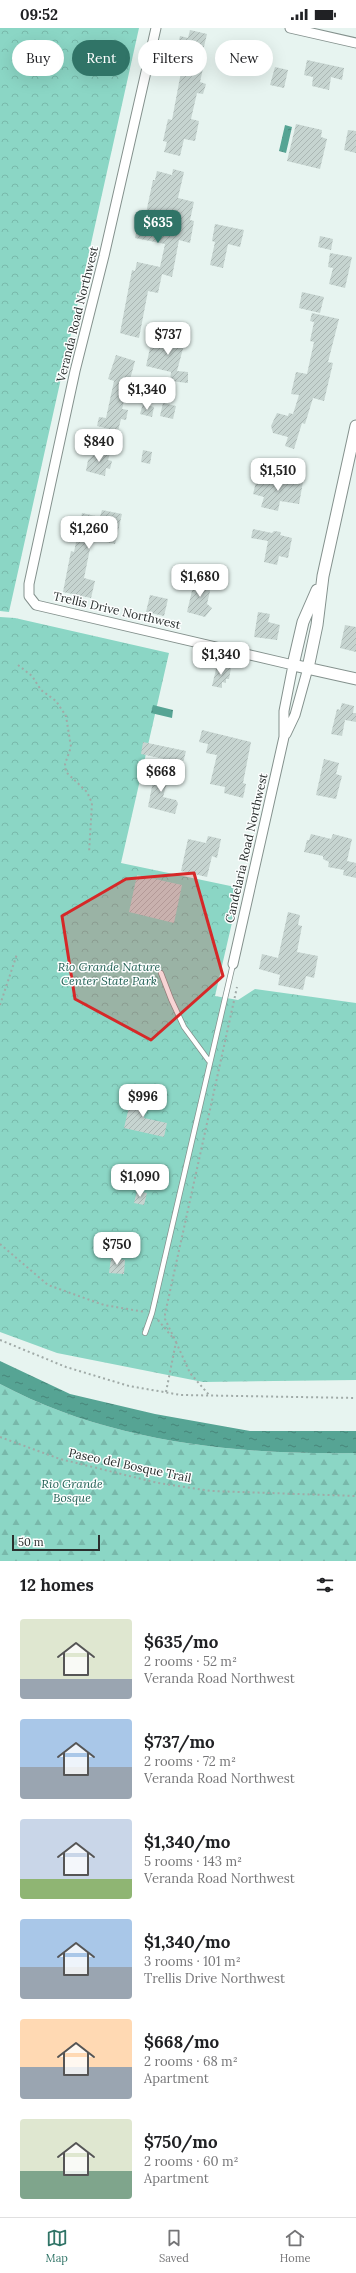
<!DOCTYPE html>
<meta charset="utf-8">
<style>
:root{--surface:#fff;--page:#f2f2f2;--text:#202124;--muted:#757577;--line:#e0e0e0;--accent:#307467}
body{margin:0;font-family:Lora,serif;background:var(--page);color:var(--text);height:100vh;display:flex;flex-direction:column;font-size:15px;white-space:nowrap}
*{box-sizing:border-box;margin:0}
p{font-size:13px;color:var(--muted)}
.icon{flex:none;width:22px;height:22px;fill:none;stroke:currentColor;stroke-width:2;stroke-linecap:round;stroke-linejoin:round}
.map{position:relative;height:1533px;overflow:hidden}
.drawer{display:flex;flex-direction:column;background:var(--surface);flex:1}
.drawer>*{flex:none}
.top-card{position:absolute;left:12px;top:12px;width:332px;height:36px;display:flex;gap:8px}
.scale{position:absolute;left:12px;bottom:10px;width:88px;box-sizing:border-box;padding-left:4px;border:2px solid #2a2f2e;border-top:0;font-size:11px;line-height:14px;white-space:nowrap;color:#2a2f2e;-webkit-text-stroke:3px #fcfefe;paint-order:stroke}
.price{position:absolute;translate:-50% -34px;padding:0 9px;border-radius:8px;background:#fff;color:#222;font-size:13px;line-height:26px;filter:drop-shadow(0 1px 2px #0008)}
.price::after{content:'';position:absolute;left:50%;top:24px;width:12px;height:9px;margin-left:-6px;background:inherit;clip-path:polygon(0 0,100% 0,50% 100%)}
.price.active{background:var(--accent);color:#fff}
ul{padding:0;list-style:none}
li{display:flex;align-items:center;gap:12px;height:100px;padding:0 20px}
li span{display:grid;place-items:center;flex:none;width:112px;height:80px;border-radius:4px;color:#555}
li>.icon{margin-inline-start:auto}
span .icon{width:48px;height:48px;fill:#fffc;stroke-width:1}
li b{font-size:17px}
h2{display:flex;justify-content:space-between;align-items:center;height:48px;padding:0 20px;font-size:17px}
.chip{padding:0 14px;border-radius:18px;background:var(--surface);box-shadow:0 4px 16px #0002;font-size:14px;line-height:36px}
.chip.active{background:var(--accent);color:#fff}
.status{display:flex;justify-content:space-between;align-items:center;height:28px;padding:0 20px;background:var(--surface);direction:ltr}
.status svg{height:11px;fill:currentColor}
.dock{display:flex;justify-content:space-around;align-items:center;height:56px;border-top:1px solid var(--line);background:var(--surface);font-size:11px;color:var(--muted)}
.dock a{display:grid;justify-items:center;gap:2px}
.dock .active{color:var(--accent)}
.map>svg:first-child{display:block}
.forest{fill:url(#forest-firs)}
.park{fill:url(#park-crowns)}
.water{fill:url(#water-ripples)}
.building{fill:url(#building-hatch)}
.lines{fill:none;stroke-linecap:round;stroke-linejoin:round}
.service-casing{stroke:#84918d;stroke-width:6}
.minor-casing{stroke:#84918d;stroke-width:11}
.tertiary-casing{stroke:#84918d;stroke-width:13}
.path{stroke:#a0aaa7;stroke-width:2;stroke-dasharray:2 3;stroke-linecap:butt}
.service{stroke:#fff;stroke-width:4.5}
.minor{stroke:#fff;stroke-width:9}
.tertiary{stroke:#fff;stroke-width:11}
.marked{fill:#d62828;fill-opacity:0.2;stroke:#d62828;stroke-width:3;stroke-linejoin:round}
.labels{text-anchor:middle;dominant-baseline:central;stroke-width:3;stroke-linejoin:round;paint-order:stroke}
.street-label{font-size:12px;fill:#2a2f2e;stroke:#fcfefe}
.park-label{font-size:12px;font-style:italic;fill:#246357;stroke:#fcfefe}
</style>
<div class="status"><b>09:52</b><svg viewBox="0 0 49 12"><path d="M0 12V9h3v3zM5 12V6h3v6zM10 12V3h3v9zM15 12V0h3v12zM26 1h20v11H26zM47 4h2v5h-2z"/></svg></div>
<div class="map">
<svg width="356" height="1533" viewBox="0 0 356 1533">
<defs>
<pattern id="forest-firs" width="22" height="20" patternUnits="userSpaceOnUse"><rect width="22" height="20" fill="#8bd6c5"/><path d="M5 1l3.5 6h-7zM16 11l3.5 6h-7z" fill="#78b8aa"/></pattern>
<pattern id="park-crowns" width="20" height="18" patternUnits="userSpaceOnUse"><rect width="20" height="18" fill="#8bd6c5"/><path d="M2 6a3 3 0 1 1 6 0M12 15a3 3 0 1 1 6 0" fill="none" stroke="#78b8aa"/></pattern>
<pattern id="water-ripples" width="26" height="14" patternUnits="userSpaceOnUse"><rect width="26" height="14" fill="#56a494"/><path d="M2 4q2-2 4 0t4 0M15 11q2-2 4 0t4 0" fill="none" stroke="#478679"/></pattern>
<pattern id="building-hatch" width="6" height="6" patternUnits="userSpaceOnUse"><rect width="6" height="6" fill="#c6d4d0"/><path d="M-1 1l2-2M0 6l6-6M5 7l2-2" fill="none" stroke="#aab6b3"/></pattern>
</defs>
<rect width="100%" height="100%" fill="#e7f4f0"/>
<!-- forest -->
<path class="forest" d="M0 1356C109 1414 235 1427 356 1425V1533H0Z"/>
<!-- park -->
<path class="park" d="M0 0H139L9 584 0 583Z
M0 589 15 590 169 625 121 835 240 860 215 968 238 972 255 961 356 975V1352L203 1354 57 1325 0 1304Z"/>
<!-- water -->
<path class="water" d="M285 97 292 99 286 125 279 123Z
M153 677 173 682 172 690 151 685Z
M0 1333 70 1366 155 1386 250 1403H356V1425C235 1427 109 1414 0 1356Z"/>
<!-- building -->
<path class="building" d="M190 2 207 6 200 35 204 36 200 54 206 56 203 66 197 65 191 91 199 93 195 113 184 111 180 128 164 124 167 114 163 113 168 91 172 92 181 44H184L188 26 176 24 180 8 188 10Z
M307 32 344 40 342 52 331 49 329 62 312 58 313 49 304 47Z
M275 39 288 42 284 60 270 57Z
M296 96 322 102 321 109 327 111 320 141 287 133Z
M348 102 356 103V125L344 122Z
M173 141 184 144 178 170 194 174 190 192 194 193 190 215 179 212 172 249 162 246 158 265 148 263 139 310 127 307 120 305 132 242 135 243 137 234 160 239 165 216 135 210 141 184 146 185 153 152H155L157 143 172 147Z
M215 196 244 202 240 219 228 216 223 240 210 237 215 214 212 213Z
M320 208 333 211 331 222 318 219Z
M330 225 352 229 345 260 329 256 333 240 328 239Z
M302 264 324 269 320 285 299 280Z
M312 285 339 291 328 334 333 335 324 373 313 370 305 396 302 395 294 421 285 418 288 409 273 405 271 398 277 385 288 388 289 385 293 386 299 367 291 366 296 344 307 346 314 314 310 313 314 294 310 293Z
M162 301 171 303 170 309 185 313 177 343 188 344V355L170 353 171 344 146 338 152 311 160 313Z
M116 327 135 333 122 381 128 382 126 392 121 391 118 403 97 398 99 389 106 390 114 353 108 351Z
M163 375 176 378 173 391 160 388Z
M143 376 154 379 152 389 140 386Z
M95 422 110 425 108 432 112 433 110 441 106 440 105 448 86 443 88 432 94 427Z
M143 422 152 424 150 436 141 434Z
M270 448 303 454 299 476 280 473 278 483 261 479 264 469 253 466 257 450 266 452Z
M102 482 122 486 115 516 92 511 84 550 95 553 91 570 63 564 71 523 74 524 82 485 100 489Z
M253 501 272 505 274 503 281 504 280 507 292 510 288 530 279 528 277 537 264 534 268 513 251 510Z
M195 550 212 554 207 576 212 580 205 589 187 584Z
M150 567 168 571 164 588 146 584Z
M258 584 270 586 268 594 280 597 277 612 254 609Z
M345 597 356 599V624L340 620Z
M217 637 231 640 229 651H226V655L222 654V660L212 658Z
M342 675 354 678 353 685H356V694L345 692 342 708 331 706 337 681 340 682Z
M202 702 251 714 243 755 246 756 243 770 224 765 225 759 210 756 217 727 206 725 208 716 199 714Z
M143 714 186 723 183 735 141 726Z
M324 731 339 735 336 746 342 748 336 771 316 767Z
M157 733 164 734 161 752 167 754 163 769 176 772 178 775 175 786 148 779Z
M311 806 331 811 333 806 352 811 347 833 356 835V850L343 847 344 842 328 839 329 834 323 831V828L304 824 307 812H309Z
M208 808 221 811 217 830 212 828 207 849 181 843 188 811 206 815Z
M137 847 182 857 174 895 129 884Z
M288 884 300 887 298 897 302 898 297 924 318 928 314 950 306 948 303 962 278 957 280 947 259 941 262 926 278 930Z
M132 1066 149 1070 144 1090 167 1095 164 1109 124 1100Z
M137 1163 147 1165 144 1177 134 1175Z
M111 1230 125 1232 124 1246 109 1245Z"/>
<g class="lines">
<!-- service casing -->
<g class="service-casing">
<path id="service" d="M161 945 171 971 184 999 209 1033
M145 1305 152 1285 233 936"/>
</g>
<!-- minor casing -->
<g class="minor-casing">
<path id="minor" d="M156 0 104 228 75 343 29 556V568L36 577 293 637 284 683V709L233 936
M290 0 356 15
M286 706 295 687 308 640"/>
</g>
<!-- tertiary casing -->
<g class="tertiary-casing">
<path id="tertiary" d="M317 562 303 594 293 637 356 651
M308 640 317 597 323 548 356 398"/>
</g>
<!-- path -->
<path class="path" d="M18 637 32 648 41 662 56 673 66 688 71 719 65 736 66 744 87 764 92 775 89 825
M0 977 17 926
M0 1216 48 1257 104 1277 145 1284
M158 1292 173 1310
M0 1312 66 1339 129 1358 181 1367 356 1370
M176 1314 190 1345 210 1368
M166 1364 176 1314 165 1291V1286L237 959
M0 1409 60 1431 158 1455 211 1463 356 1468"/>
<!-- service -->
<use href="#service" class="service"/>
<!-- minor -->
<use href="#minor" class="minor"/>
<!-- tertiary -->
<use href="#tertiary" class="tertiary"/>
</g>
<!-- marked area -->
<path class="marked" d="M194 845 223 948 151 1012 75 971 62 888 126 851Z"/>
<g class="labels">
<!-- street labels -->
<g class="street-label">
<text transform="translate(77 286) rotate(-76)">Veranda Road Northwest</text>
<text transform="translate(117 582) rotate(13)">Trellis Drive Northwest</text>
<text transform="translate(246 820) rotate(-77)">Candelaria Road Northwest</text>
<text transform="translate(130 1437) rotate(12)">Paseo del Bosque Trail</text>
</g>
<!-- park labels -->
<g class="park-label">
<text x="109" y="938">Rio Grande Nature<tspan x="109" dy="14">Center State Park</tspan></text>
<text x="72" y="1455">Rio Grande<tspan x="72" dy="14">Bosque</tspan></text>
</g>
</g>
</svg>
<div class="scale">50 m</div>
<b class="price active" style="left:158px;top:216px">$635</b>
<b class="price" style="left:168px;top:328px">$737</b>
<b class="price" style="left:147px;top:383px">$1,340</b>
<b class="price" style="left:99px;top:435px">$840</b>
<b class="price" style="left:278px;top:464px">$1,510</b>
<b class="price" style="left:89px;top:522px">$1,260</b>
<b class="price" style="left:200px;top:570px">$1,680</b>
<b class="price" style="left:221px;top:648px">$1,340</b>
<b class="price" style="left:161px;top:765px">$668</b>
<b class="price" style="left:143px;top:1090px">$996</b>
<b class="price" style="left:140px;top:1170px">$1,090</b>
<b class="price" style="left:117px;top:1238px">$750</b>
<div class="top-card">
<a class="chip">Buy</a>
<a class="chip active">Rent</a>
<a class="chip">Filters</a>
<a class="chip">New</a>
</div>
</div>
<section class="drawer">
<h2>12 homes<svg class="icon" aria-label="filters" viewBox="0 0 24 24"><path d="M4 7h16M4 17h16"/><circle cx="9" cy="7" r="2"/><circle cx="15" cy="17" r="2"/></svg></h2>
<ul>
<li><span style="background:linear-gradient(#dfe7d0 75%,#9aa5b1 0)"><svg class="icon" aria-label="home" viewBox="0 0 24 24"><path d="M3 11l9-7 9 7M6 9v11h12V9"/></svg></span><div><b>$635/mo</b><p>2 rooms · 52 m²</p><p>Veranda Road Northwest</p></div></li>
<li><span style="background:linear-gradient(#a9c7e8 60%,#9aa5b1 0)"><svg class="icon" aria-label="home" viewBox="0 0 24 24"><path d="M3 11l9-7 9 7M6 9v11h12V9"/></svg></span><div><b>$737/mo</b><p>2 rooms · 72 m²</p><p>Veranda Road Northwest</p></div></li>
<li><span style="background:linear-gradient(#c9d6e8 75%,#8fb573 0)"><svg class="icon" aria-label="home" viewBox="0 0 24 24"><path d="M3 11l9-7 9 7M6 9v11h12V9"/></svg></span><div><b>$1,340/mo</b><p>5 rooms · 143 m²</p><p>Veranda Road Northwest</p></div></li>
<li><span style="background:linear-gradient(#a9c7e8 60%,#9aa5b1 0)"><svg class="icon" aria-label="home" viewBox="0 0 24 24"><path d="M3 11l9-7 9 7M6 9v11h12V9"/></svg></span><div><b>$1,340/mo</b><p>3 rooms · 101 m²</p><p>Trellis Drive Northwest</p></div></li>
<li><span style="background:linear-gradient(#ffd9b3 60%,#9aa5b1 0)"><svg class="icon" aria-label="home" viewBox="0 0 24 24"><path d="M3 11l9-7 9 7M6 9v11h12V9"/></svg></span><div><b>$668/mo</b><p>2 rooms · 68 m²</p><p>Apartment</p></div></li>
<li><span style="background:linear-gradient(#dfe7d0 65%,#7fa58c 0)"><svg class="icon" aria-label="home" viewBox="0 0 24 24"><path d="M3 11l9-7 9 7M6 9v11h12V9"/></svg></span><div><b>$750/mo</b><p>2 rooms · 60 m²</p><p>Apartment</p></div></li>
</ul>
</section>
<nav class="dock">
<a class="active"><svg class="icon" aria-label="map" viewBox="0 0 24 24"><path d="M3 6l6-2 6 2 6-2v14l-6 2-6-2-6 2zM9 4v14M15 6v14"/></svg>Map</a>
<a><svg class="icon" aria-label="saved" viewBox="0 0 24 24"><path d="M7 4h10v16l-5-4-5 4z"/></svg>Saved</a>
<a><svg class="icon" aria-label="home" viewBox="0 0 24 24"><path d="M3 11l9-7 9 7M6 9v11h12V9"/></svg>Home</a>
</nav>
